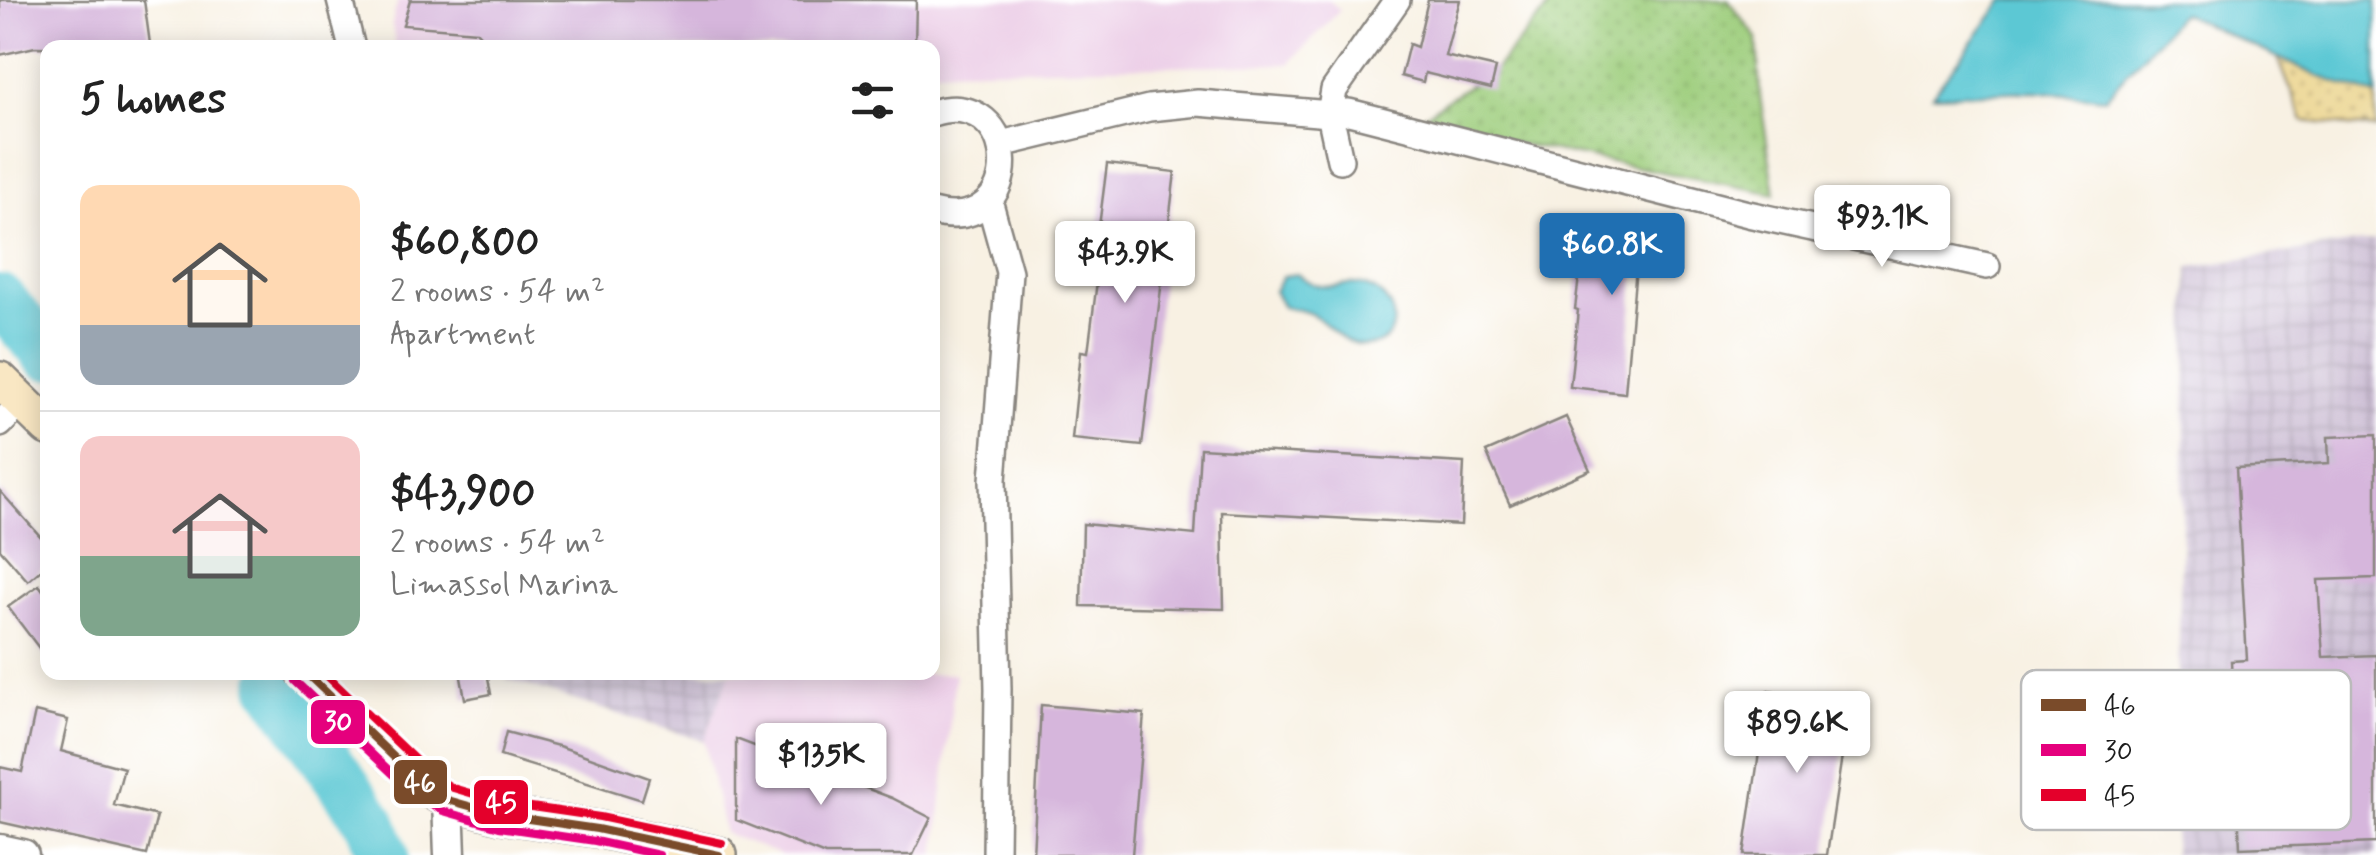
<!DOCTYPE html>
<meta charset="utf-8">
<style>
:root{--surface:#fff;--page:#f2f2f2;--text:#222;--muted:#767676;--line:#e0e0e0;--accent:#1f6fb2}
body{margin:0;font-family:Mynerve,sans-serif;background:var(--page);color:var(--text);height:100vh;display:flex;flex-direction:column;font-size:38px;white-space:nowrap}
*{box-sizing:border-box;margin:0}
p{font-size:32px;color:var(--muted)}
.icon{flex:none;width:55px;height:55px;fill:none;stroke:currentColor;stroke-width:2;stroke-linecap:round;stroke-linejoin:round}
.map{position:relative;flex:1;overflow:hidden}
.panel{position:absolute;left:40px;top:40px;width:900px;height:640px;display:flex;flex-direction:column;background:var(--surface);border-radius:20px;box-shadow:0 5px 25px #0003}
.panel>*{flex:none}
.price{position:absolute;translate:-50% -85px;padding:0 22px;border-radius:10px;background:#fff;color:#222;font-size:32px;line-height:65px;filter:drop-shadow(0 2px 5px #0008)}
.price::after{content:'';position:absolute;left:50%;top:60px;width:30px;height:22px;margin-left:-15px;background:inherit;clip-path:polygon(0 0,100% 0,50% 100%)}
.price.selected{background:var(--accent);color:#fff}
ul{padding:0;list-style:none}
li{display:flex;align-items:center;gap:30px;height:250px;padding:0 40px}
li+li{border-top:2px solid var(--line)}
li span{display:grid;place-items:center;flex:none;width:280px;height:200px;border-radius:20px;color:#555}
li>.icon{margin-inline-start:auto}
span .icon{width:120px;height:120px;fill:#fffc;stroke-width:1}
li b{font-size:42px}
h2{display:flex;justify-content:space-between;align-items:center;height:120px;padding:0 40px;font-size:42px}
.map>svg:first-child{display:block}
.built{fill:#edd0e8}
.industrial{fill:url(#industrial-grid)}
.green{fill:url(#green-dots);stroke:#5d754c;stroke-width:2.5}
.sand{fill:url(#sand-dots);stroke:#857b5d;stroke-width:2.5}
.water{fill:#5cc8d4;stroke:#3c7278;stroke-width:2.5}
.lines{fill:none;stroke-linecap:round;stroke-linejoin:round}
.river{stroke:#5cc8d4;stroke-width:52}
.building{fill:#d6b6dc}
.minor-casing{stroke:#8a8680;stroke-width:30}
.tertiary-casing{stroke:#8a8680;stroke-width:35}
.secondary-casing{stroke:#8a8680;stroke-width:40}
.minor{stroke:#fff;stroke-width:25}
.tertiary{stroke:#fff;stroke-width:30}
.secondary{stroke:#f9e7c3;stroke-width:35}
.bus-1-casing{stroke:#fff;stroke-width:15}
.bus-2-casing{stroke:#fff;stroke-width:15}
.bus-3-casing{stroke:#fff;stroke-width:15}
.bus-1{stroke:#7a4b2a;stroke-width:8}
.bus-2{stroke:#e5007d;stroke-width:8}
.bus-3{stroke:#e4002b;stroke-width:8}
.key{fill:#fff;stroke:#bbb;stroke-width:2.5}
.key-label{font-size:28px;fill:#1c1c1c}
.line-badge{stroke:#fff;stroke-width:4}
.badge-label{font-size:28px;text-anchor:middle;font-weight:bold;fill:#fff}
</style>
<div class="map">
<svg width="2376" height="855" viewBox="0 0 2376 855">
<defs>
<pattern id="industrial-grid" width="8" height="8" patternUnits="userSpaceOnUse" patternTransform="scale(2.5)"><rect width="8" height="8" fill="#ccbed4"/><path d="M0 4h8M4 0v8" fill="none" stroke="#afa3b5"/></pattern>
<pattern id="green-dots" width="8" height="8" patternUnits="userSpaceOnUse" patternTransform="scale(2.5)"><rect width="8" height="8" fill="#9ece7d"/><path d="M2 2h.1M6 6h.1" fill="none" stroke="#88b06b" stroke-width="1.8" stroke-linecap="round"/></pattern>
<pattern id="sand-dots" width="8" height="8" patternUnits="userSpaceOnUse" patternTransform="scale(2.5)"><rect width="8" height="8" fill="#eeda9e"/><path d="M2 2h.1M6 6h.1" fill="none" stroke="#ccba88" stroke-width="1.8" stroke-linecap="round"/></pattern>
</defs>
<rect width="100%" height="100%" fill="#fff"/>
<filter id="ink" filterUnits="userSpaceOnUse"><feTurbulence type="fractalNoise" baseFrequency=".01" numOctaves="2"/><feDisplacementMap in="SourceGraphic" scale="20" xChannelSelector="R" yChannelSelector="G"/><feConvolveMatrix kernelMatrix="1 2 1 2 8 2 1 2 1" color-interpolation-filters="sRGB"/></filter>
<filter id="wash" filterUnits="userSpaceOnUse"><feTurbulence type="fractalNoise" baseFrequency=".0048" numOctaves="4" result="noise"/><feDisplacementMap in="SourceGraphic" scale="40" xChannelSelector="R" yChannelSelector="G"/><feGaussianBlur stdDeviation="2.25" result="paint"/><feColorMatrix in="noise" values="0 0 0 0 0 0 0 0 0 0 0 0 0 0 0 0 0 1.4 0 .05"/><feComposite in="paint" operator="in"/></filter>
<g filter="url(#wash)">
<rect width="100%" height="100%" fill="#f8f1e3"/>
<!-- built -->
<path class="built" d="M398 0H1329L1340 10 1289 64 933 70 932 48H396L392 24Z
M730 673 955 674 936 855H781L724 833 704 741Z"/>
<!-- industrial -->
<path class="industrial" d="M2376 240V855H2173L2189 267Z
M506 673V672L730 673 704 741 507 679Z"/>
<!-- green -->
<path class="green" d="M1555 0H1728L1757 38 1760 96 1775 194 1411 123 1496 68Z"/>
<!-- sand -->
<path class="sand" d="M2278 58 2376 95V129L2303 121Z"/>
<!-- water -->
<path class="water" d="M2004 0H2376V96L2318 76 2181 13 2105 98 2034 91 1932 95Z
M1297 274C1332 301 1340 275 1370 288 1400 300 1404 345 1366 346 1342 346 1332 326 1313 315 1305 310 1293 309 1283 307L1274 291 1283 276Z"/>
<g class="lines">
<!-- river -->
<path class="river" d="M0 300 48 354
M274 685 371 823 383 855"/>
</g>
<g id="blocks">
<!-- building -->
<path class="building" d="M0 0H144L150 44 129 48 35 47 0 55Z
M410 0H916L915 48H492L476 31 403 25Z
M1428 0H1460L1445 56 1496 68 1491 89 1425 73 1423 82 1401 76 1409 44 1417 47Z
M1107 164 1175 172 1142 446 1072 439 1081 351 1088 352 1101 250H1096Z
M1586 220 1678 231 1673 272 1636 267 1625 393 1570 387 1578 310 1575 309Z
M1566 417 1590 470 1510 505 1486 452Z
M2376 435V578L2318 580 2323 657 2376 655V843L2240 848 2231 661 2247 660 2236 468 2329 463 2328 437Z
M1200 448 1464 463 1461 525 1222 512 1224 609 1081 606 1083 524 1195 535Z
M0 491 48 545V564L28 581 0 549Z
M39 585 48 597V660L8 607Z
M460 672H487L491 694 465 699Z
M1768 691 1850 703 1827 855H1744Z
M1041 705 1144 714 1132 855H1033Z
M35 712 68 720 61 751 124 768 114 805 157 816 147 855 0 822V767L22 772Z
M506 732 562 747 649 778 642 800 500 756Z
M736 739 892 798 931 818 913 855H825L736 820Z"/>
</g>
</g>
<g filter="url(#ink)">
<use href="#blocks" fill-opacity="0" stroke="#8a8680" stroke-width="2.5"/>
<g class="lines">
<!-- minor casing -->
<g class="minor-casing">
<path id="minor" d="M340 0 352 48
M932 113C1023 84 1029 238 932 212
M1001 144 1149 108 1198 103 1330 114 1349 112 1748 214 1987 266
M1340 160 1330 114 1334 90 1397 0
M989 200 1009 272 993 480 998 689 996 855
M0 424 22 402"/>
</g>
<!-- tertiary casing -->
<g class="tertiary-casing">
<path id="tertiary" d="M448 800 450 855
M0 850 23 855"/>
</g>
<!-- secondary casing -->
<g class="secondary-casing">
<path id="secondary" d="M0 380 48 427
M304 672 423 785 448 800 501 815 597 829 719 855"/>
</g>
<!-- minor -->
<use href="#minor" class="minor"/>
<!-- tertiary -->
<use href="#tertiary" class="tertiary"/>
<!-- secondary -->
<use href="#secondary" class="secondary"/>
<!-- bus-1 casing -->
<g class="bus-1-casing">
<path id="bus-1" d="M305 672 423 785 448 800 501 815 597 829 719 855"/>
</g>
<!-- bus-2 casing -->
<g class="bus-2-casing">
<path id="bus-2" d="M295 681 414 794 443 811 499 827 595 841 659 855"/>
</g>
<!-- bus-3 casing -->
<g class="bus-3-casing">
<path id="bus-3" d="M323 672 431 775 453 788 504 803 600 817 722 843"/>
</g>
<!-- bus-1 -->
<use href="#bus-1" class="bus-1"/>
<!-- bus-2 -->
<use href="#bus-2" class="bus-2"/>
<!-- bus-3 -->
<use href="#bus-3" class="bus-3"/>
</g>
</g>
<!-- legend -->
<rect x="2021" y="670" width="330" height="160" rx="15" class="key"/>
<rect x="2041" y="699" width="45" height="12" fill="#7a4b2a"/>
<rect x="2041" y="744" width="45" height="12" fill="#e5007d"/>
<rect x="2041" y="789" width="45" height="12" fill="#e4002b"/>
<g class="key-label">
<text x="2104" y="715">46</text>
<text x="2104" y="760">30</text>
<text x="2104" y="805">45</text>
</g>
<g class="line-badge">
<rect x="309" y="698" width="58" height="48" rx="10" fill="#e5007d"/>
<rect x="392" y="758" width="57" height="48" rx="10" fill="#7a4b2a"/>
<rect x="472" y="778" width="58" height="48" rx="10" fill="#e4002b"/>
</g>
<g class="badge-label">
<text x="338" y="731">30</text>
<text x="420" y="792">46</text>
<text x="501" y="812">45</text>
</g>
</svg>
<b class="price" style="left:1882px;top:270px">$93.1K</b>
<b class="price selected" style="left:1612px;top:298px">$60.8K</b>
<b class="price" style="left:1125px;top:306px">$43.9K</b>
<b class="price" style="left:1797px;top:776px">$89.6K</b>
<b class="price" style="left:821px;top:808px">$135K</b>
<section class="panel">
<h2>5 homes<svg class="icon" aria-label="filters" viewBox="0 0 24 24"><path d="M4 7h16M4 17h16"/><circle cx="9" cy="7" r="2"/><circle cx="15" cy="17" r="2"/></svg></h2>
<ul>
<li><span style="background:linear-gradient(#ffd9b3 70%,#9aa5b1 0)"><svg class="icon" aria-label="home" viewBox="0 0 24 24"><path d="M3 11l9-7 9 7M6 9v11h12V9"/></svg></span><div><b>$60,800</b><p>2 rooms · 54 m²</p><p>Apartment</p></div></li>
<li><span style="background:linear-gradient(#f6c9c9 60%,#7fa58c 0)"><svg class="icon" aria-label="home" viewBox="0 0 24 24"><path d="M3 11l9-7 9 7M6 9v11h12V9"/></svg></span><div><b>$43,900</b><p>2 rooms · 54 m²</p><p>Limassol Marina</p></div></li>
</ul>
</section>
</div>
